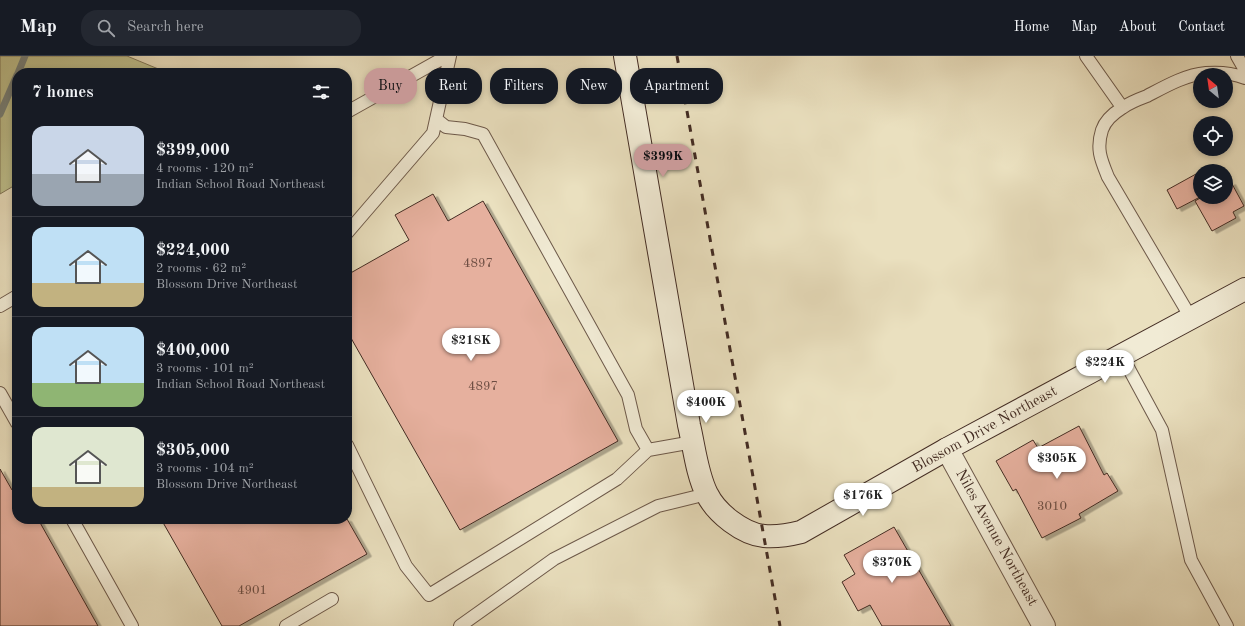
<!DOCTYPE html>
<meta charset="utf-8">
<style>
:root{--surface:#171b24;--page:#242831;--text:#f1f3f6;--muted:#9ea1a6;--line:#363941;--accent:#c59692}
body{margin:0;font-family:"Old Standard TT",serif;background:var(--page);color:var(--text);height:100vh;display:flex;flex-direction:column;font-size:15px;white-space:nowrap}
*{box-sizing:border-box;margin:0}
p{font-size:13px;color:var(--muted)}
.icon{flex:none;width:22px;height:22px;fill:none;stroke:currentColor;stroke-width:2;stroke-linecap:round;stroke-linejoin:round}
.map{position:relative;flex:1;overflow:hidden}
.panel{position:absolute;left:12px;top:12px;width:340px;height:456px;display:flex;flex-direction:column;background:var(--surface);border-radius:16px;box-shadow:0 2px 6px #0003}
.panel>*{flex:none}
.top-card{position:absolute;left:364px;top:12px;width:380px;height:36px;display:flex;gap:8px}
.needle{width:26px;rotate:331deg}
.fabs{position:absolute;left:1193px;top:12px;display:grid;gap:8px}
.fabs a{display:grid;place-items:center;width:40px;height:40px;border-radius:50%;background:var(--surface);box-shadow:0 2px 6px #0003;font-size:20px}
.price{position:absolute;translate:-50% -34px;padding:0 9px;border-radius:14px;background:#fff;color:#222;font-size:13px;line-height:26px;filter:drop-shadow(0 1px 2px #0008)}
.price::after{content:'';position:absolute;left:50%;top:24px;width:12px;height:9px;margin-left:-6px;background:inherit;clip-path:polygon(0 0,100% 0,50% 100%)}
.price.on{background:var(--accent);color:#111}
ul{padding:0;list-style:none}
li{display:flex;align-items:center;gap:12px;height:100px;padding:0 20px}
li+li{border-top:1px solid var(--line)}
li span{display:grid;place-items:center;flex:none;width:112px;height:80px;border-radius:12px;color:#555}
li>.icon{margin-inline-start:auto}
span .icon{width:48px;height:48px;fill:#fffc;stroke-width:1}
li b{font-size:17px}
h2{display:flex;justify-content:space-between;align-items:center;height:48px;padding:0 20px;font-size:17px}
.tag{padding:0 14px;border-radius:16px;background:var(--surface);box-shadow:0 2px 6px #0003;font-size:14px;line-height:36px}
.tag.on{background:var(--accent);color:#111}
header{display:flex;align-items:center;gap:24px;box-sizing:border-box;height:56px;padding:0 20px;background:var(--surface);border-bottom:1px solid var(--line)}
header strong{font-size:19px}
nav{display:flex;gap:22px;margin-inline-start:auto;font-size:14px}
.search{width:280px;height:36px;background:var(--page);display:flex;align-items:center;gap:10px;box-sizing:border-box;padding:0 14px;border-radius:16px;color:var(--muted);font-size:15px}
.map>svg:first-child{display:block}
.green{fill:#bec08d;stroke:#807658}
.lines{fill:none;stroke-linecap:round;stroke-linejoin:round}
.stream{stroke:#76827c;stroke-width:7}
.building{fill:#e6b09e;stroke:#432c23;filter:url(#shadow)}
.lane-casing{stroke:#6d594a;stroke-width:14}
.street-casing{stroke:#6d594a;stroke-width:24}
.secondary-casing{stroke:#432c23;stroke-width:24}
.lane{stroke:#f1ebd5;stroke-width:12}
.street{stroke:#f1ebd5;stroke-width:22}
.secondary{stroke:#f1ebd5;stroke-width:22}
.rail{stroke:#432c23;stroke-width:3;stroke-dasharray:7 7;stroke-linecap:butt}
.labels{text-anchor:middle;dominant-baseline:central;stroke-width:3;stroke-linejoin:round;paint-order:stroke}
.number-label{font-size:13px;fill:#6c4d42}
.street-label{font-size:15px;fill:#432c23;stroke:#f1ebd5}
</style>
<header>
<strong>Map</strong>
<div class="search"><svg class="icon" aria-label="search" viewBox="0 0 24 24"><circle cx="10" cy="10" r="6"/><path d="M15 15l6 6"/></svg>Search here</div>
<nav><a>Home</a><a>Map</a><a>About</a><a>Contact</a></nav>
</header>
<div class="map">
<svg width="1245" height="570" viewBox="0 0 1245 570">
<defs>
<filter id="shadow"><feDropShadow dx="4.5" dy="2.5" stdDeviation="0" flood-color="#0004"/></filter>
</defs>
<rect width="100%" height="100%" fill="#eae0bf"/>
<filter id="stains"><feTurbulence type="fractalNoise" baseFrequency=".005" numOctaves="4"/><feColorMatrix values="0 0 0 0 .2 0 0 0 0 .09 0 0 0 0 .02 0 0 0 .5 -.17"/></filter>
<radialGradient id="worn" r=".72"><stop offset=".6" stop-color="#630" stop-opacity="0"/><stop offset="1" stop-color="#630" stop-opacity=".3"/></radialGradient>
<!-- green -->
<path class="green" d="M0 0H127L168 17H17V128L0 138Z"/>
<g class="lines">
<!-- stream -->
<path class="stream" d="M18 17 25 0
M0 58 17 19"/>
</g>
<!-- building -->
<path class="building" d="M1196 118 1200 125V141L1177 153 1167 134Z
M1231 126 1244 150 1233 156 1236 162 1212 175 1195 145 1202 141H1226V129Z
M433 138 448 165 483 145 618 385 460 474 347 275V219L409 184 395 159Z
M1079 370 1104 419 1107 417 1118 435 1079 458 1081 462 1042 482 1016 433 1013 435 996 405 1033 384 1038 392Z
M0 413 12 434 17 431V463H38L98 570H0Z
M161 463H347L367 498 239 570H222Z
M894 471 951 570H882L870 549 858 555 842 526 855 518 844 499Z"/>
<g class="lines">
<!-- lane casing -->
<g class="lane-casing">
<path id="lane" d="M1086 0 1122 51
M1237 0 1245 14
M347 56 447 0
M436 63 446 71 465 73 483 78 628 339 636 373 648 394 693 386
M347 177 433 77 450 0
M0 250 17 240
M1191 262 1108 121C1101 104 1096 93 1102 74 1105 65 1114 57 1122 52 1129 47 1139 43 1147 40 1166 30 1185 19 1206 17 1219 16 1233 17 1245 22
M1122 300 1162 374 1191 504 1227 570
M0 337 17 367
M347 389 406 510 429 539 617 423 648 394
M72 463 132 570
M286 570 332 543
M460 570 554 503 658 450 707 438"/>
</g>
<!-- street casing -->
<g class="street-casing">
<path id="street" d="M947 393 1044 570"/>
</g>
<!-- secondary casing -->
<g class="secondary-casing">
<path id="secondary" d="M625 0 689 369C694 390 697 419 707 438 716 457 743 478 764 480 776 481 789 479 801 476L947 393 1245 233"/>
</g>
<!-- lane -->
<use href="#lane" class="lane"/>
<!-- street -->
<use href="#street" class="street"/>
<!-- secondary -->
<use href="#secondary" class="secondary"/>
<!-- rail -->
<path class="rail" d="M677 0 780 570"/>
</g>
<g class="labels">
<!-- number labels -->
<g class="number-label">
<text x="478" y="207">4897</text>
<text x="483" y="330">4897</text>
<text x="1052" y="450">3010</text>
<text x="252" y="534">4901</text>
</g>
<!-- street labels -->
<g class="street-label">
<text transform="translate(985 374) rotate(-29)">Blossom Drive Northeast</text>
<text transform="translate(996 482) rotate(61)">Niles Avenue Northeast</text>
</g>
</g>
<rect width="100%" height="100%" filter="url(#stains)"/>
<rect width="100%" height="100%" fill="url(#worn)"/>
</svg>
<div class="fabs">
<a><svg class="needle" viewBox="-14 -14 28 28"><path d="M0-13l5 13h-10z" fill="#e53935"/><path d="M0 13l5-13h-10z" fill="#9ea1a6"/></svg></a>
<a><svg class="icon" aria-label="locate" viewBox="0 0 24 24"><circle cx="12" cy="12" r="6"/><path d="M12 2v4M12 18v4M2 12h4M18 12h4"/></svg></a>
<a><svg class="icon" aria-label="layers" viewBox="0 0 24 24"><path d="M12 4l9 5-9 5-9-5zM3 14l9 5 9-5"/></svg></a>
</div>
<b class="price on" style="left:663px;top:122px">$399K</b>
<b class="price" style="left:471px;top:306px">$218K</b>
<b class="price" style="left:1105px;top:328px">$224K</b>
<b class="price" style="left:706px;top:368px">$400K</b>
<b class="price" style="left:1057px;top:424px">$305K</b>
<b class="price" style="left:863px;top:461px">$176K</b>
<b class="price" style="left:892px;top:528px">$370K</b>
<div class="top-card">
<a class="tag on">Buy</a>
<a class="tag">Rent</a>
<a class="tag">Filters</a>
<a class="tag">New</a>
<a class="tag">Apartment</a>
</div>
<section class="panel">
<h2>7 homes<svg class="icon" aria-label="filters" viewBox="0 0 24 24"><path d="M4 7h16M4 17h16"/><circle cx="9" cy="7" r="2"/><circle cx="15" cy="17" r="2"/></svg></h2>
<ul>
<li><span style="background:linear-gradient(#c9d6e8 60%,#9aa5b1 0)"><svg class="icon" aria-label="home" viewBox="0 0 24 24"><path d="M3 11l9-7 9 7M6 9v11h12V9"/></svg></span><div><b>$399,000</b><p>4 rooms · 120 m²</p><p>Indian School Road Northeast</p></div></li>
<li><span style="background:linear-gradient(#bfe0f5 70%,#c2b280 0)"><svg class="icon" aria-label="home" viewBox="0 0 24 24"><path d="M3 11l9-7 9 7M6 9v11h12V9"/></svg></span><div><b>$224,000</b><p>2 rooms · 62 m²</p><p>Blossom Drive Northeast</p></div></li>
<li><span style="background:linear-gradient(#bfe0f5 70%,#8fb573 0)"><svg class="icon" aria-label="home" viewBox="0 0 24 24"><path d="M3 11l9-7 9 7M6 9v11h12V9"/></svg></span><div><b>$400,000</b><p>3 rooms · 101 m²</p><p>Indian School Road Northeast</p></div></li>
<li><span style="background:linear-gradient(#dfe7d0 75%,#c2b280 0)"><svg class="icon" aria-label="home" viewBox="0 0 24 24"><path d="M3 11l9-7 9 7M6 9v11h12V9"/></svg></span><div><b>$305,000</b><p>3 rooms · 104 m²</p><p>Blossom Drive Northeast</p></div></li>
</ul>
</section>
</div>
